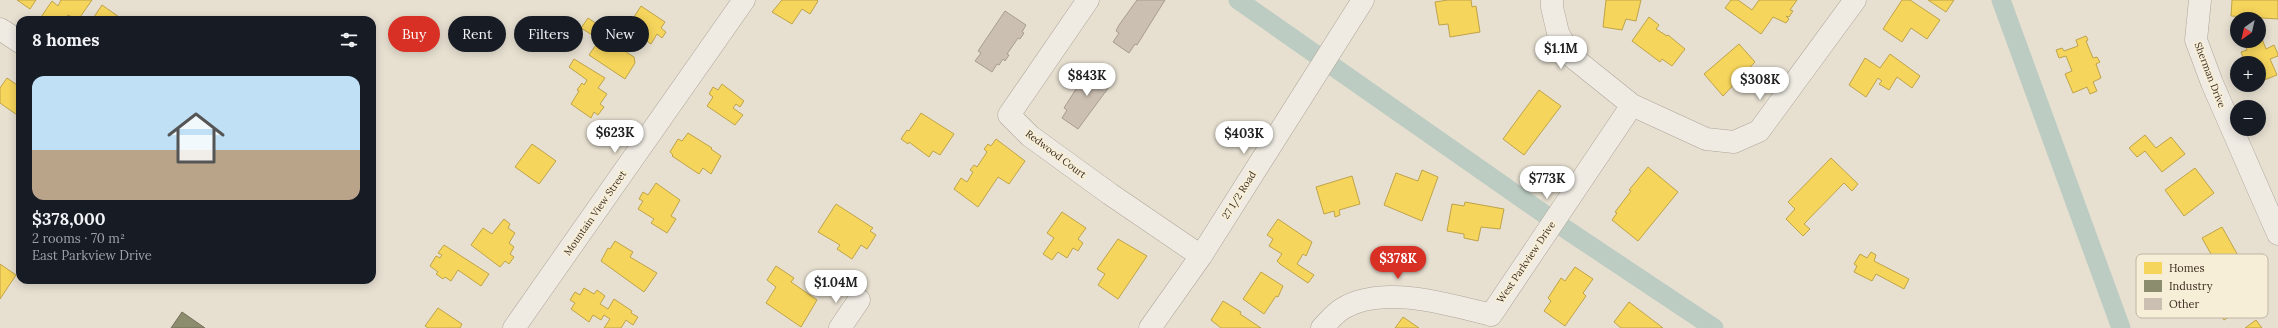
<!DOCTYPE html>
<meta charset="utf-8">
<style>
:root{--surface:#171b24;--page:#242831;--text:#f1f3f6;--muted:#9ea1a6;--accent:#d93025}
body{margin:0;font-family:Lora,serif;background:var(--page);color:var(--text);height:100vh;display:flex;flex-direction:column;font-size:15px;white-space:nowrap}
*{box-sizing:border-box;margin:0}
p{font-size:13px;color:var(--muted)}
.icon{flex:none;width:22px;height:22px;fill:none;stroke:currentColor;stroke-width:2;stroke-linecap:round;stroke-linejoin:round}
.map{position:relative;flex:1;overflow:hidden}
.panel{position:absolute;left:16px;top:16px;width:360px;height:268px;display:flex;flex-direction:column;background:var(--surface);border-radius:12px;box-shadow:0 2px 10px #0003}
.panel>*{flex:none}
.top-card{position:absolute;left:388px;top:16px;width:380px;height:36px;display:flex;gap:8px}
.needle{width:26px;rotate:214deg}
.buttons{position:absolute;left:2230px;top:12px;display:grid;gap:8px}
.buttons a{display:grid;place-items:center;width:36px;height:36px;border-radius:50%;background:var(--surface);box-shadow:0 2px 10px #0003;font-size:20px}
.price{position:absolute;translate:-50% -34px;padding:0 9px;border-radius:14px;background:#fff;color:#222;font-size:13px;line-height:26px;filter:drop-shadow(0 1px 2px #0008)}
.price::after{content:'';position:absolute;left:50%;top:24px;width:12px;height:9px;margin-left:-6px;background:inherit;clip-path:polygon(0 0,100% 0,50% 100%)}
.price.on{background:var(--accent);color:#fff}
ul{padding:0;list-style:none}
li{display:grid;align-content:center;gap:8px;height:212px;padding:0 16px}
li span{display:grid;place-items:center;height:124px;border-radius:12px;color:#555}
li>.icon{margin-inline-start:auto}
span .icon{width:72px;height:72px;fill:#fffc;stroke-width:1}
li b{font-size:17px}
h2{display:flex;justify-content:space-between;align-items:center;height:48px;padding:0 16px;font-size:17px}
.pill{padding:0 14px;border-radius:18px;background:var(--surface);box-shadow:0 2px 10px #0003;font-size:14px;line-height:36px}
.pill.on{background:var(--accent);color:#fff}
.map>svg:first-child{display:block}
.homes{fill:#f6d55c;stroke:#bea34a}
.industry{fill:#8c8c6e;stroke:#747057}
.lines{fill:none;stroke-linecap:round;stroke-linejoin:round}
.canal{stroke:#bcccc2;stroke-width:19}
.building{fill:#cbbfb2;stroke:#a89c90}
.minor-casing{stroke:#ada599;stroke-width:23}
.minor{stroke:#efebe3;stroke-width:22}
.labels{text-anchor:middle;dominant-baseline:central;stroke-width:4;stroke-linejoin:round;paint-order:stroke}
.street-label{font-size:10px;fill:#3d2e20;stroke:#f7eed8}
.key{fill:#f7eed8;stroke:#bfb4a1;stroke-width:1}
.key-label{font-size:11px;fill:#3d2e20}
</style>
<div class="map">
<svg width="2278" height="328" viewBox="0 0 2278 328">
<rect width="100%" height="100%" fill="#e7e0d1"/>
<!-- homes -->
<path class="homes" d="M17 0H36L30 9Z
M61 0H92L78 20 68 15 64 20H46L41 17 52 1 58 6Z
M782 0H817L818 1 810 14 802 9 792 24 772 12Z
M1448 0H1471L1472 7 1476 6 1480 32 1450 37 1448 24 1439 25 1435 2Z
M1606 0H1641L1636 21 1626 19 1622 30 1603 27Z
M1731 0H1738L1752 10 1759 0H1797L1790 10 1793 11 1789 17 1786 16 1789 19 1786 23 1773 17 1761 34 1725 8Z
M1902 0H1910L1940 20 1927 39 1911 28 1902 42 1883 29Z
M1928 0H1954L1946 12Z
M2232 0H2278V19L2231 16Z
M102 5 119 17 117 20H92Z
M641 6 665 22 661 28 666 32 662 38 657 34 651 44 633 31 638 24 632 20Z
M1649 17 1659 25 1656 29 1667 36 1668 35 1685 49 1672 66 1662 59 1660 62 1632 41Z
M588 18 603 28 607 22 614 27 611 33 621 40 617 46 634 57 635 63 625 79 589 55 602 36 600 34 597 38 581 28Z
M2259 31 2266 49 2274 45 2278 54V56L2270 59 2277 75 2259 82V63H2245L2241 52 2247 50 2243 41H2259Z
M2086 36 2088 40 2086 41 2093 58 2097 57 2100 62 2096 64 2101 78 2093 82 2097 91 2090 94 2087 87 2073 93 2065 74 2072 71 2066 56 2059 58 2056 50 2062 48 2064 51 2078 46 2076 40Z
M1739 44 1755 62 1723 96 1704 74Z
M1890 54 1920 76 1912 88 1897 77 1889 90 1879 84 1882 81 1878 78 1866 97 1849 85 1865 58 1880 68Z
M574 59 605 78 598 88 607 94 600 104 604 107 598 115 594 112 591 118 571 104 579 91 577 90 582 83 584 85 587 80 569 67Z
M7 78 20 87V117L0 103V88Z
M722 84 744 101 740 107 736 104 733 108 743 115 735 125 707 106 713 97 709 94 713 87 718 90Z
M1539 90 1561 106 1524 155 1503 139Z
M921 113 954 134 940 155 933 151 929 157 909 142 908 144 901 139 907 130 909 131Z
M688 133 712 148 711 149 721 156 711 174 703 168 699 174 672 156 673 155 670 152 678 139 682 141Z
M2145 135 2156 148 2171 137 2185 154 2162 172 2145 151 2137 157 2129 148Z
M996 139 1025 161 1009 184 998 177 978 207 954 189 961 178 967 182 973 172 970 170 974 165 977 167 987 152 984 149 988 144 991 146Z
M532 144 556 161 539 184 515 167Z
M1831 158 1858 184 1852 191 1844 183 1804 224 1810 229 1803 236 1786 219 1795 209 1788 202Z
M1648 167 1678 192 1638 241 1612 220 1617 213 1615 212 1631 191 1629 190Z
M2195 168 2214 193 2184 216 2165 190Z
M1422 170 1438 177 1422 221 1384 205 1396 173 1418 181Z
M1352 176 1360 204 1339 210 1340 215 1335 217 1334 211 1324 214 1316 187Z
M656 183 680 200 671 216 676 219 667 233 651 223 654 219 638 209 643 201 639 199 643 192 648 195Z
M1465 202 1504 209 1500 229 1481 227 1478 241 1464 238V234L1447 231 1452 204 1464 206Z
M836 204 873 228 870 231 876 235 867 249 861 245 852 259 837 249 840 245 818 232Z
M1062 212 1086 228 1078 239 1083 243 1078 251 1073 248 1067 258 1058 252 1052 260 1043 254 1054 238 1047 233Z
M504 219 510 224 508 228 515 233 509 243 514 247 510 254 514 257 509 264 505 261 500 267 471 245 483 228 492 234Z
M1278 219 1312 242 1306 256 1303 254 1297 264 1314 275 1308 283 1280 264 1277 261 1282 254 1269 246 1273 239 1267 235Z
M2222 227 2240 259 2220 270 2202 238Z
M1118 239 1147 256 1118 299 1098 285 1105 274 1097 269Z
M615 241 633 252 630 257 657 273 644 292 601 261 608 248 610 249Z
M444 245 489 274 481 286 458 270 451 281 445 277 443 279 436 274 438 272 430 266 436 256 440 258 442 255 438 253Z
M1871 252 1876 255 1874 261 1909 279 1904 289 1876 274 1872 281 1854 272 1857 266 1854 264 1860 254 1867 258Z
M0 264 16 275 0 299Z
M776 266 794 278 791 282 817 300 801 327 766 303 776 287 767 280Z
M1575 267 1593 279 1583 293 1586 296 1565 326 1544 311 1551 301 1548 298 1561 278 1565 281Z
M1261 272 1283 286 1278 297 1276 296 1264 314 1243 299Z
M2234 272 2254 301 2224 320 2214 304 2223 298 2215 284Z
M584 288 594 294 597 290 605 296 600 304 608 309 614 299 632 311 631 313 638 317 633 325 626 320 621 328H604L610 319 604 315 601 320 593 315 589 322 571 309 575 303 570 300 575 292 580 295Z
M1223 301 1241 312 1240 314 1261 328H1221L1211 320Z
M1629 302 1663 328H1621L1614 322Z
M438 308 462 324 460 328H428L425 326Z
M1403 317 1419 328H1395Z
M2256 320 2262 328H2245Z"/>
<!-- industry -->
<path class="industry" d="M182 312 205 328H171Z"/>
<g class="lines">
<!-- canal -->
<path class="canal" d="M1238 0 1567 230 1714 328
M2001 0 2121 328"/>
</g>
<!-- building -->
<path class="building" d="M1137 0H1165L1137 45 1135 44 1129 53 1113 42 1119 33 1116 31 1119 25Z
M1005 11 1026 25 1022 32 1024 33 1020 39 1018 38 1007 54 1009 55 1005 61 1003 59 999 65 997 64 992 72 975 61 981 53 978 51Z
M1097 66 1113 77 1107 86 1109 87 1078 129 1062 118 1067 110 1064 108 1083 78 1088 73 1091 75Z"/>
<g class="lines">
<!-- minor casing -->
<g class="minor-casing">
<path id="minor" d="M1088 0 1009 115 1030 136 1110 194 1201 256
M1552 0V7L1558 33 1571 56 1632 105 1706 139 1734 142 1759 131 1855 0
M2200 0 2196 40 2212 83 2278 234
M0 29 20 42
M1491 315 1632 105
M514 328 744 0
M840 328 859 300
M1150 328 1201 256 1363 0
M1322 328C1328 322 1334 314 1342 309 1382 284 1448 304 1491 315"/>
</g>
<!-- minor -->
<use href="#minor" class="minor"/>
</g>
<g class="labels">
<!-- street labels -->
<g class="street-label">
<text transform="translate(2210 75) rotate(69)">Sherman Drive</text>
<text transform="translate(1056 154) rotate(37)">Redwood Court</text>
<text transform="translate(1239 195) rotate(-58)">27 1/2 Road</text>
<text transform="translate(595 213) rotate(-55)">Mountain View Street</text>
<text transform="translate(1526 262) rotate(-56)">West Parkview Drive</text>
</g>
</g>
<!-- legend -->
<rect x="2136" y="254" width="132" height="64" rx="6" class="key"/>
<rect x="2144" y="262" width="18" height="12" fill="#f6d55c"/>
<rect x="2144" y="280" width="18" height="12" fill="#8c8c6e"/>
<rect x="2144" y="298" width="18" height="12" fill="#cbbfb2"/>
<g class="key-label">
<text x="2169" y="272">Homes</text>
<text x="2169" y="290">Industry</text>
<text x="2169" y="308">Other</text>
</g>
</svg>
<div class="buttons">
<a><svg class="needle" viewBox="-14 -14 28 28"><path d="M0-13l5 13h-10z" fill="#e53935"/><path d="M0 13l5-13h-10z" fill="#9ea1a6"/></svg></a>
<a>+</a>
<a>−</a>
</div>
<b class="price" style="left:1561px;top:70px">$1.1M</b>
<b class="price" style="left:1087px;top:97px">$843K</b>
<b class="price" style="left:1760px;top:101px">$308K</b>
<b class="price" style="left:615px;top:154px">$623K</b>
<b class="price" style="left:1244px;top:155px">$403K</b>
<b class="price" style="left:1547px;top:200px">$773K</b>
<b class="price on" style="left:1398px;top:280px">$378K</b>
<b class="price" style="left:836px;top:304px">$1.04M</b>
<div class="top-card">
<a class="pill on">Buy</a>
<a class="pill">Rent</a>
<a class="pill">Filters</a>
<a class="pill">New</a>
</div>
<section class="panel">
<h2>8 homes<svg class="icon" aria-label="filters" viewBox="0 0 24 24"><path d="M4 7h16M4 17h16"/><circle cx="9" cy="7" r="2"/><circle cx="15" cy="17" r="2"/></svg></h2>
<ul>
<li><span style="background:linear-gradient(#bfe0f5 60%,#b9a48a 0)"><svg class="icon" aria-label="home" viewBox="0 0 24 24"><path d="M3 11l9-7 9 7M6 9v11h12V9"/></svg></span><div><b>$378,000</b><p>2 rooms · 70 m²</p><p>East Parkview Drive</p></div></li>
</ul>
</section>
</div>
